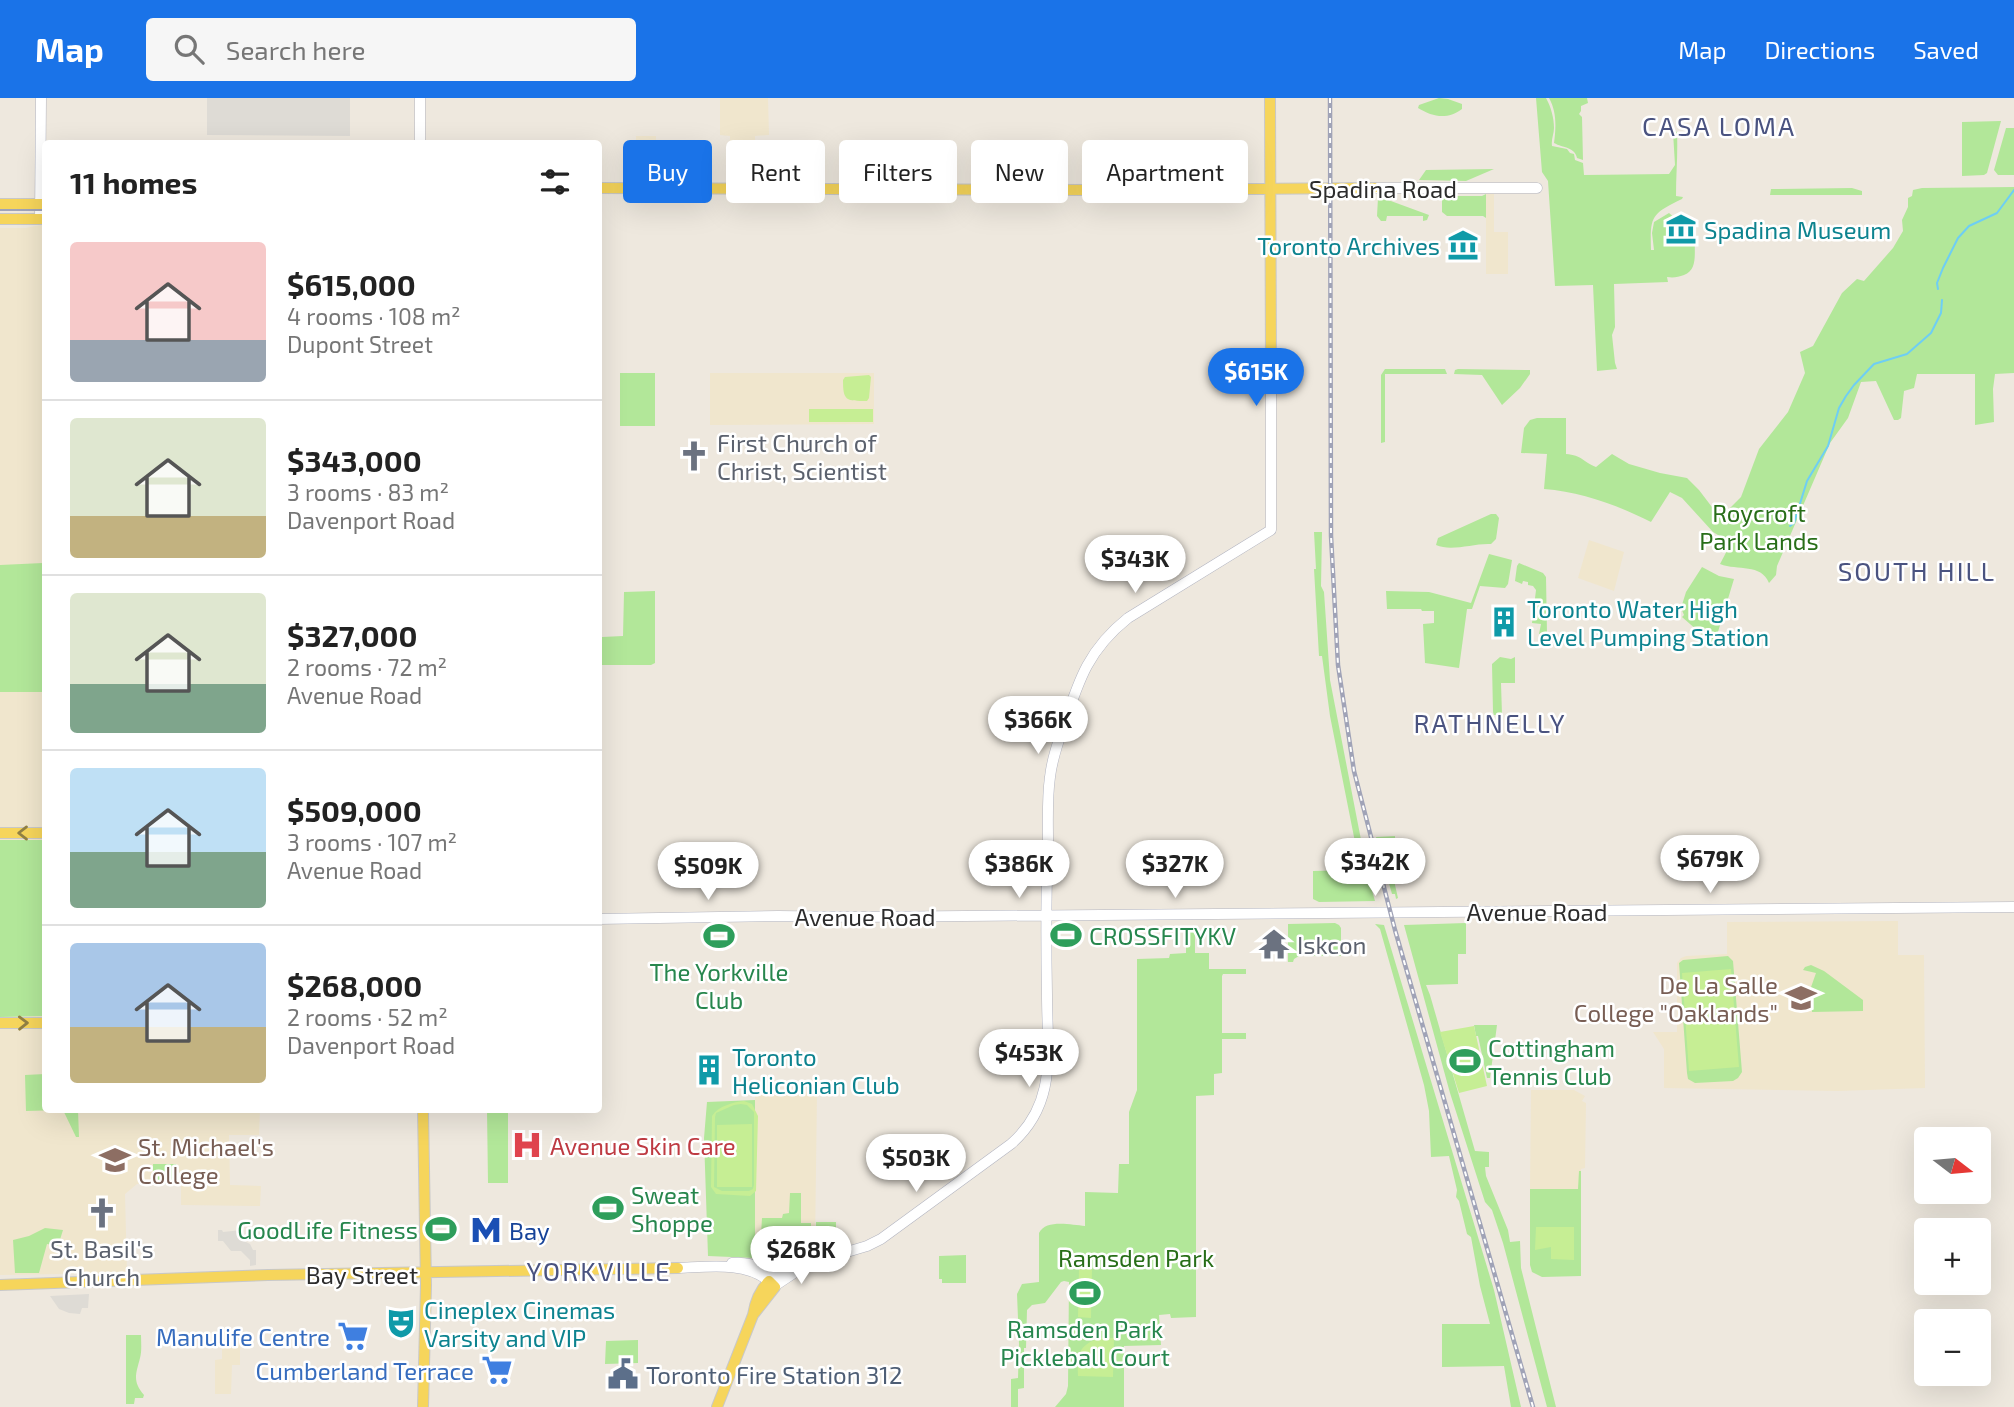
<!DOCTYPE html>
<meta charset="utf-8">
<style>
:root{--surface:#fff;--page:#f6f6f6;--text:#222;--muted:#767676;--line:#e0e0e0;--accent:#1a73e8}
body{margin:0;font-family:"Exo 2",sans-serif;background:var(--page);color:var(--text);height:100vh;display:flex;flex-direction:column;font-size:26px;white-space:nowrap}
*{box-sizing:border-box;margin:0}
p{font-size:23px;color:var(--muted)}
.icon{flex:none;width:38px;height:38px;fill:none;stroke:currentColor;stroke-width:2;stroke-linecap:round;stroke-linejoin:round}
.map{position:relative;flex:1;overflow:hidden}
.panel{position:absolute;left:42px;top:42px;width:560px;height:973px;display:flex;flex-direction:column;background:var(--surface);border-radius:7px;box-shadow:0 7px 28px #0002}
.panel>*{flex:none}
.guide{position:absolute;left:623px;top:42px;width:665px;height:63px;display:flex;gap:14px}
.needle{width:46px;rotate:106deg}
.controls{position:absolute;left:1914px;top:1029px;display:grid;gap:14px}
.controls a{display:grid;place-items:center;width:77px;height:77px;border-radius:7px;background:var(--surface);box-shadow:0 7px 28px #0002;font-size:35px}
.price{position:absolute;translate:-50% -60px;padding:0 16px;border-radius:24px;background:#fff;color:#222;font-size:23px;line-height:46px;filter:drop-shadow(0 2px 4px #0008)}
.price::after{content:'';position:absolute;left:50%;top:42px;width:21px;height:16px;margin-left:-10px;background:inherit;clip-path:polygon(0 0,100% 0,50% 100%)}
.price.current{background:var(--accent);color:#fff}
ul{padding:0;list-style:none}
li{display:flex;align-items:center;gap:21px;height:175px;padding:0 28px}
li+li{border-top:2px solid var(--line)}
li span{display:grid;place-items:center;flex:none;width:196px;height:140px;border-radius:7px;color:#555}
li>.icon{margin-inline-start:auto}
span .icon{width:84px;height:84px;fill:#fffc;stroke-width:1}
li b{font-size:30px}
h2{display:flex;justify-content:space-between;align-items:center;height:84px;padding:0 28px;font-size:30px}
.chip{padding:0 24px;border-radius:7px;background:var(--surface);box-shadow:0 7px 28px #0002;font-size:24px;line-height:63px}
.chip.current{background:var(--accent);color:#fff}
header{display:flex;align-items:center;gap:42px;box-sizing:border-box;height:98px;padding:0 35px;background:var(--accent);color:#fff}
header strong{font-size:33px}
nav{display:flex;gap:38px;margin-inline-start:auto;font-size:24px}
.search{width:490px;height:63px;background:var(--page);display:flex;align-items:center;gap:18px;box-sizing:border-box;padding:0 24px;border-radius:7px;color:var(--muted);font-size:26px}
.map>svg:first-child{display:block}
.education{fill:#f0e6cd}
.green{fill:#b2e799}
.pitch{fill:#c6ee94;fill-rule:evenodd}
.plaza{fill:#dedbd5}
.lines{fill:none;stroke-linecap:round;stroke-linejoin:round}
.stream{stroke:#6ecef4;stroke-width:2}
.secondary-casing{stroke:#b2b4c0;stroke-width:11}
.primary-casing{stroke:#c8c8c8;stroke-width:12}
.secondary{stroke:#fff;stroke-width:10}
.primary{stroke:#f6d55b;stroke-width:10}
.tram{stroke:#a0a3b7;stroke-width:2}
.rail-casing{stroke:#a0a3b7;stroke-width:4.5}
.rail{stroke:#fff;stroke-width:2;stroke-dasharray:5;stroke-linecap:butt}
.oneway{stroke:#918044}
.labels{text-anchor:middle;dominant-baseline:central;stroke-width:5;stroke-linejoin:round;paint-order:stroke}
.street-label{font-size:24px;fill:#2c2c2c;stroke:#fff}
.culture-label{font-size:24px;fill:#0d838f;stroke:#fff;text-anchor:start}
.worship-label{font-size:24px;fill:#5b616d;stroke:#fff;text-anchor:start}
.park-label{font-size:24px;fill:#286e18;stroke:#fff}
.leisure-label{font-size:24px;fill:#27864d;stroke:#fff;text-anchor:start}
.education-label{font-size:24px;fill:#785e54;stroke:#fff;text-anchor:end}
.health-label{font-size:24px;fill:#be3a42;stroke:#fff;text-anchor:start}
.transit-label{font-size:24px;fill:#164399;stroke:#fff;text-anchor:start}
.shop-label{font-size:24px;fill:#366cbe;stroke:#fff;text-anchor:end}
.service-label{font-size:24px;fill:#4e5e75;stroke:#fff;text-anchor:start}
.neighbourhood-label{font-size:26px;letter-spacing:2px;fill:#4a5380;stroke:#fff}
</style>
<header>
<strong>Map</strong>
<div class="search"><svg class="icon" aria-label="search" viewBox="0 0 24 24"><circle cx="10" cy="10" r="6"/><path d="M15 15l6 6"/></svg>Search here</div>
<nav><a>Map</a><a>Directions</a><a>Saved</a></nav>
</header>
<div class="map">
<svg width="2014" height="1309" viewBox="0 0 2014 1309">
<rect width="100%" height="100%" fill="#eee8de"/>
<!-- education -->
<path class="education" d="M720 0H768L769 37 755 38 756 81H729L730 38 720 37Z
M636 38H656V77L652 81H636Z
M1486 96H1494V134H1508V176H1486Z
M45 126 46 1012H260L259 1037H229L230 1087 261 1088 260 1108 181 1107V1088L179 1086H137L125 1096 127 1175 0 1177V130H26Z
M710 275H874V326L710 327Z
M1589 442 1624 454 1614 493 1578 480Z
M1898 823V857H1924L1925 990 1838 993 1664 990V951L1653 934H1677V865L1681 860 1686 858 1727 856V824Z
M1531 992H1574L1585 998 1582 1003 1586 1005 1585 1070 1581 1071V1091H1530Z
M817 994 815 1147 755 1160V995Z
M222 1234H240V1267H232L231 1296H215V1262L222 1261Z"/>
<!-- green -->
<path class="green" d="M1439 0 1448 1 1462 6V11C1447 22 1433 19 1418 10L1419 7Z
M1536 0H1546C1551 9 1554 20 1554 30 1554 36 1551 41 1552 48L1567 51 1570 55 1574 56 1575 62 1583 65 1584 77 1669 76 1675 67 1673 34 1671 32 1677 34C1678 56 1676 76 1676 98L1683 99 1682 101C1651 116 1650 118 1651 152H1654L1652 135 1654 124 1669 115 1675 120V124H1670V127H1666V134L1675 137V141H1681V143L1695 142C1694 155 1698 172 1684 177 1678 179 1674 180 1667 179L1668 184 1614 186 1615 229 1612 237 1615 265 1617 271 1597 273 1593 187 1555 188 1548 83 1542 74Z
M1549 0H1587L1588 5 1581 8V13L1579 16 1582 19 1583 62 1577 60C1575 49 1563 50 1554 45 1556 30 1557 14 1549 0Z
M2001 23 1987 75 1984 77 1962 78V24Z
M2006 30H2014V77H1998L1994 72Z
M1494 71 1466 83 1419 82 1426 72Z
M2014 89V275L1995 276 1993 291 1994 324 1975 327V276H1917L1914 290 1904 293 1901 320 1898 322H1894L1876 283 1861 284 1848 320 1830 345 1777 468 1776 477 1769 485C1761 465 1738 473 1720 466L1731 445 1713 434 1682 400 1670 394 1651 424C1617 407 1582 394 1544 391L1547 356 1521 355 1524 330 1530 322 1537 320H1566V356C1582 357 1583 364 1596 369L1612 356 1629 366 1660 375 1687 380 1699 392 1718 417 1727 413 1741 399 1759 351 1788 314 1805 275 1800 254 1813 248 1842 195 1857 181 1864 183 1893 150 1903 133 1902 122 1908 109V100L1912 98 1913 92 1922 90Z
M1852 90 1862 93V97H1770L1771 91Z
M1486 96V120L1483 118H1447L1442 114V101L1443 98H1482Z
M1380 99 1429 117 1427 122 1423 123V118H1387L1386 123H1381L1377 118 1378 100Z
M1385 271H1445L1447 276H1385V344L1381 345V277Z
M1458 271 1525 272H1530V276L1520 290 1502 307 1482 277 1454 276 1455 272Z
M620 275H655V328H620Z
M1491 416H1496L1499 420 1496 441 1491 446C1473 445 1452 454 1436 447L1438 440Z
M1314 434H1322L1321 488 1324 494 1330 582 1363 752 1364 765 1375 803 1319 804 1313 801V773L1356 772 1357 754 1330 618 1322 558H1319L1314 471H1316Z
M1489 456 1512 462 1508 486 1505 490 1480 488 1472 511H1467L1459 570 1425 565 1423 526 1434 525V513H1422L1421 511H1387L1386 493 1429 494 1471 505Z
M43 465 45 594H0V467Z
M1519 465 1543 475 1546 479 1547 536H1539L1541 526 1532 525 1536 492 1533 488 1528 487V484L1523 483 1522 486 1515 483 1517 468Z
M1702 469 1719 478 1734 481 1714 547 1682 519 1684 517 1681 510 1686 494Z
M655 493V565L651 567H602V539L623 538 624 494Z
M1500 559 1511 561 1515 559V585H1501L1502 617H1494L1493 614 1492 566Z
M1395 738V787L1398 800 1396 801 1395 796H1392L1376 739Z
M0 742H45V918L0 919Z
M1335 825 1339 827 1341 830V858H1299L1294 861 1293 864H1288V826Z
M1466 825V856H1458V886L1426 887 1430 897 1475 1053 1489 1054V1069H1485L1486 1078 1508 1132 1510 1144 1520 1143 1521 1170 1556 1309H1547L1503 1145 1492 1112 1485 1104 1450 995 1404 827Z
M1375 826 1384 827 1494 1192 1521 1309H1511L1504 1268 1442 1269V1226H1490L1480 1188 1471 1139 1467 1136 1459 1103 1456 1099 1457 1092 1449 1058 1431 1059 1429 1013 1424 987 1380 831Z
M1186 828H1195V855H1209V871H1246V876H1223L1222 878V935H1246V941H1222V975L1214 976V997L1196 998V1219L1171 1220 1170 1216 1159 1217 1161 1247 1124 1248V1309H1055L1066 1296 1068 1288 1069 1184 1064 1183 1061 1184 1045 1205 1032 1207 1027 1212 1026 1250H1024V1290L1018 1291V1309H1011V1281L1018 1280 1019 1246 1017 1196 1022 1186 1039 1184V1135C1046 1121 1071 1127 1085 1128V1094L1118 1095 1119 1066H1129V1014L1137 992V861L1169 860 1170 856 1186 855Z
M1728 858 1733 863 1742 974 1738 980 1733 983 1695 985 1688 981 1687 975 1679 865 1683 862Z
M1811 867 1824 873 1863 902V913L1812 914 1810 892 1816 875 1803 872 1805 869Z
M1474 927H1497L1490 980H1487L1478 938H1476Z
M45 976 46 1012H80H78L79 1039H76L63 1012 26 1013 25 977Z
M755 1002V1160L708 1158 704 1040 707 1004Z
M487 1012H508V1085H488Z
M153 1066H176L179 1086H153Z
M1579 1073H1581V1178L1542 1179 1532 1174 1530 1167V1091H1578Z
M790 1095H801V1125H811V1131L796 1132 811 1134 812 1140 809 1146 793 1145 795 1136 786 1134 783 1145 760 1153 762 1120H782L783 1116 789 1115Z
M816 1124H836V1146L788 1158 772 1166 768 1164 766 1157 816 1147Z
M45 1130 63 1132 58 1148 47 1146 39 1175H15L13 1142 29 1138Z
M966 1157V1185H942V1181H939V1158Z
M126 1237H141C141 1244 142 1253 140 1260 136 1276 132 1283 144 1297L143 1300H135L134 1306H126Z
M638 1242V1265L605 1266 606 1243Z"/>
<!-- pitch -->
<path class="pitch" d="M869 277 871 279 869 300 867 303C846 303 843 303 843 282L845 279Z
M809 311H873V324H809Z
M1731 871 1739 969 1689 973 1682 875Z
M1474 928 1487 988 1459 995 1440 934Z
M744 1003 752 1006 758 1018 756 1093 750 1098 716 1096 711 1089 712 1018C718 1008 734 1004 744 1003ZM741 1006 747 1007 754 1014V1087L753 1091 749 1093H722L714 1089 715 1019 716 1015 734 1007Z
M752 1026V1089H717V1027Z
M1536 1129H1574V1162L1551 1161V1149L1535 1152Z
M1079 1170H1092L1091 1220 1078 1219Z
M1100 1240H1114L1113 1279 1078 1278C1077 1257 1078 1247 1100 1240Z"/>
<!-- plaza -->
<path class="plaza" d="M207 0H350V38L207 37Z
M218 1132H222L223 1134 242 1132V1142L250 1146 253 1152H256V1167L250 1168V1162L241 1153H231L223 1143H218Z
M89 1196 88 1210H82L80 1216 69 1215 59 1211 50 1198Z"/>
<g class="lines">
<!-- stream -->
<path class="stream" d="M1938 191 1937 185 1943 170 1958 140 1969 128 1997 115 2014 92
M1790 428 1794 425 1807 383 1828 348 1839 310 1846 298 1854 287 1874 266 1907 256 1931 235 1941 215 1942 202"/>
<!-- secondary casing -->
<g class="secondary-casing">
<path id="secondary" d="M420 46V0
M1374 90H1537
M40 121 41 0
M598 821 778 818 858 819 2014 809
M732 1165C751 1163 766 1170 780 1184
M678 1170C707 1169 745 1163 769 1183L796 1166 803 1167 867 1148 881 1141 1011 1046C1058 1005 1047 954 1047 897 1046 846 1046 794 1048 743 1048 722 1047 700 1050 679 1052 661 1058 644 1064 627 1079 581 1089 551 1128 520L1271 432V267
M776 1187 800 1171 803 1167"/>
</g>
<!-- primary casing -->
<g class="primary-casing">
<path id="primary" d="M1270 0 1271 267
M598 90 1095 92 1374 90
M0 106H46
M0 121H46
M0 735H46
M0 925H46
M0 1187 268 1177 678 1170
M423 1309 426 1187 423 1012
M717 1309 753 1217C755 1204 759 1193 769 1183L775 1189 753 1217"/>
</g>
<!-- secondary -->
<use href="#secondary" class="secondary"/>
<!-- primary -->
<use href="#primary" class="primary"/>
<!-- tram -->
<path class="tram" d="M0 112H46"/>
<!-- rail casing -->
<g class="rail-casing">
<path id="rail" d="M1330 0 1331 438 1338 567 1354 673 1395 832 1533 1309"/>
</g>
<!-- rail -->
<use href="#rail" class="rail"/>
</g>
<!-- one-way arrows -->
<defs><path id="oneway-chevron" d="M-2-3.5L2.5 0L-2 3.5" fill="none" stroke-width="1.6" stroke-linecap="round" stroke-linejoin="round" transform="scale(1.75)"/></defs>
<g class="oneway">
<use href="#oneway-chevron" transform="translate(23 735) rotate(-180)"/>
<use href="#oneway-chevron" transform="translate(23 925) rotate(-1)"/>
</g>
<!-- icons -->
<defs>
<g id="museum-bare" transform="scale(2.415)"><path d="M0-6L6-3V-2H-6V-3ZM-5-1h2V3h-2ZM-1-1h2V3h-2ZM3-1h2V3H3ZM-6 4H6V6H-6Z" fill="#0f9aa8" stroke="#fff" stroke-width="2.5" paint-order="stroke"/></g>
<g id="church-bare" transform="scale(2.415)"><path d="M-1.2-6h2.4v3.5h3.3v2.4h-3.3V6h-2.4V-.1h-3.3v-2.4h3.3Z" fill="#6b7280" stroke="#fff" stroke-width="2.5" paint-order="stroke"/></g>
<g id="building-bare" transform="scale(2.415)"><path d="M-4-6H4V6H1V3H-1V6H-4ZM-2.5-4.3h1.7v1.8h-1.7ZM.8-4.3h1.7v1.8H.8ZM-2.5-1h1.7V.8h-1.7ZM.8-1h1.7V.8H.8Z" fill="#0f9aa8" stroke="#fff" stroke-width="2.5" paint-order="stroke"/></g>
<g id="stadium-bare" transform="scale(2.415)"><path d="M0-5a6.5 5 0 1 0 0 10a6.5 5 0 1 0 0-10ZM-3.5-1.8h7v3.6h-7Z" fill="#2e9e5b" stroke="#fff" stroke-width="2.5" paint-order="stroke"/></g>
<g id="temple-bare" transform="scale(2.415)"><path d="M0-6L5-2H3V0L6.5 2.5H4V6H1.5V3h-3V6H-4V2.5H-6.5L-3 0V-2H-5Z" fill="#6b7280" stroke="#fff" stroke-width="2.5" paint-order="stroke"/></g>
<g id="school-bare" transform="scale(2.415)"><path d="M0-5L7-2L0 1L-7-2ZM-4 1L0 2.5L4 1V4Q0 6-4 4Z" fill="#8d6e63" stroke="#fff" stroke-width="2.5" paint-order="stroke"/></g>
<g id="hospital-bare" transform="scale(2.415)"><path d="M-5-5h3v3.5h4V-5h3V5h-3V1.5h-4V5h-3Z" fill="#e0444e" stroke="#fff" stroke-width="2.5" paint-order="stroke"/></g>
<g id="university-bare" transform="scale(2.415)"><path d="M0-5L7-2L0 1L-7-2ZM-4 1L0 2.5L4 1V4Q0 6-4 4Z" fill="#8d6e63" stroke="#fff" stroke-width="2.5" paint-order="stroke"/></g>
<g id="metro-bare" transform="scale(2.415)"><path d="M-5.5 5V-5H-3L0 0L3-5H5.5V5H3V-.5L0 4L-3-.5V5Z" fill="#1a4fb4" stroke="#fff" stroke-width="2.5" paint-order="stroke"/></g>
<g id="theatre-bare" transform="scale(2.415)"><path d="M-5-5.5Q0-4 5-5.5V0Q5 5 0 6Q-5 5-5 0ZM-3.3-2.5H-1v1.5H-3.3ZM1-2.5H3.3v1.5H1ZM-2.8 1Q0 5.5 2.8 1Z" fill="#0f9aa8" stroke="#fff" stroke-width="2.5" paint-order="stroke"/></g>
<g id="supermarket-bare" transform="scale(2.415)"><path d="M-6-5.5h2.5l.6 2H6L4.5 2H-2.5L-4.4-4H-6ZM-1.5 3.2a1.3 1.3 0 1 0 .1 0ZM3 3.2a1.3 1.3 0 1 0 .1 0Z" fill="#3f7fe0" stroke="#fff" stroke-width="2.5" paint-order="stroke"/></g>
<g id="civic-bare" transform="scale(2.415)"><path d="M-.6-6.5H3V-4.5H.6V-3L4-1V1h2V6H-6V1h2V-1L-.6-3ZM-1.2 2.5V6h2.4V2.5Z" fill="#5c6f8a" stroke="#fff" stroke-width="2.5" paint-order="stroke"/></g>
</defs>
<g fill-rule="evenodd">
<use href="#museum-bare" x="1681" y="131"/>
<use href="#museum-bare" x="1463" y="147"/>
<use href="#church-bare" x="694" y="358"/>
<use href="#building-bare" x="1504" y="524"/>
<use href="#stadium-bare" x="1066" y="837"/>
<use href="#stadium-bare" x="719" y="838"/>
<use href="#temple-bare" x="1274" y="846"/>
<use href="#school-bare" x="1801" y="900"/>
<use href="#stadium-bare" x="1465" y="963"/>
<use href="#building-bare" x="709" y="972"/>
<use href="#hospital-bare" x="527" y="1047"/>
<use href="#university-bare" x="115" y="1062"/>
<use href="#stadium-bare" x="608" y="1110"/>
<use href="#church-bare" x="102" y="1115"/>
<use href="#stadium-bare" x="441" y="1131"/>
<use href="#metro-bare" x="486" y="1132"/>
<use href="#stadium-bare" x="1085" y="1195"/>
<use href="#theatre-bare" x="401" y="1225"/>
<use href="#supermarket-bare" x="353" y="1238"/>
<use href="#supermarket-bare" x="497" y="1272"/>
<use href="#civic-bare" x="623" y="1276"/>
</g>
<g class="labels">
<!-- street labels -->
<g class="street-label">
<text x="1383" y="90">Spadina Road</text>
<text x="1537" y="813">Avenue Road</text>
<text x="865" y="818">Avenue Road</text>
<text x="362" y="1176">Bay Street</text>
</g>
<!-- culture labels -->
<g class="culture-label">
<text x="1704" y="131">Spadina Museum</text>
<text x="1440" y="147" text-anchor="end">Toronto Archives</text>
<text x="1527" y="510">Toronto Water High<tspan x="1527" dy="28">Level Pumping Station</tspan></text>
<text x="732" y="958">Toronto<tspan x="732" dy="28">Heliconian Club</tspan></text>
<text x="424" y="1211">Cineplex Cinemas<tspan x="424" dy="28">Varsity and VIP</tspan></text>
</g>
<!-- worship labels -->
<g class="worship-label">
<text x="717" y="344">First Church of<tspan x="717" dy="28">Christ, Scientist</tspan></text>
<text x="1297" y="846">Iskcon</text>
<text x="102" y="1150" text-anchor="middle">St. Basil's<tspan x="102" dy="28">Church</tspan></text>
</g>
<!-- park labels -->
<g class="park-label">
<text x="1759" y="414">Roycroft<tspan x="1759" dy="28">Park Lands</tspan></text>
<text x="1136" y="1159">Ramsden Park</text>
</g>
<!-- leisure labels -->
<g class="leisure-label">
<text x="1089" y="837">CROSSFITYKV</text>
<text x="719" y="873" text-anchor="middle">The Yorkville<tspan x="719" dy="28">Club</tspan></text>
<text x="1488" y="949">Cottingham<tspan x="1488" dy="28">Tennis Club</tspan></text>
<text x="631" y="1096">Sweat<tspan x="631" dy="28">Shoppe</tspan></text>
<text x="418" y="1131" text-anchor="end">GoodLife Fitness</text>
<text x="1085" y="1230" text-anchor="middle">Ramsden Park<tspan x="1085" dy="28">Pickleball Court</tspan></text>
</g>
<!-- education labels -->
<g class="education-label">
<text x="1778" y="886">De La Salle<tspan x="1778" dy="28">College "Oaklands"</tspan></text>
<text x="138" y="1048" text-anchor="start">St. Michael's<tspan x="138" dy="28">College</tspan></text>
</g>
<!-- health labels -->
<g class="health-label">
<text x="550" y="1047">Avenue Skin Care</text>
</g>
<!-- transit labels -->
<g class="transit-label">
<text x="509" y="1132">Bay</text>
</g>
<!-- shop labels -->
<g class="shop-label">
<text x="330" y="1238">Manulife Centre</text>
<text x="474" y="1272">Cumberland Terrace</text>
</g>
<!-- service labels -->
<g class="service-label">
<text x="646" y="1276">Toronto Fire Station 312</text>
</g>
<!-- neighbourhood labels -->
<g class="neighbourhood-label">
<text x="1719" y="27">CASA LOMA</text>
<text x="1917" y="472">SOUTH HILL</text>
<text x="1490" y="624">RATHNELLY</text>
<text x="599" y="1172">YORKVILLE</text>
</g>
</g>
</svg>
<div class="controls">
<a><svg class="needle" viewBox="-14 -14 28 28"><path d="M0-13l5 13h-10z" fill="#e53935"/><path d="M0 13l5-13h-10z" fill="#767676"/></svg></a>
<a>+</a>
<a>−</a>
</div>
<b class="price current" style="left:1256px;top:310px">$615K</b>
<b class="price" style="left:1135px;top:497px">$343K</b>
<b class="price" style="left:1038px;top:658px">$366K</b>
<b class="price" style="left:1710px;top:797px">$679K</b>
<b class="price" style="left:1375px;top:800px">$342K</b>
<b class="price" style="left:1019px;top:802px">$386K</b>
<b class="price" style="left:1175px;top:802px">$327K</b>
<b class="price" style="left:708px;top:804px">$509K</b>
<b class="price" style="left:1029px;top:991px">$453K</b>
<b class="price" style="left:916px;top:1096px">$503K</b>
<b class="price" style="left:801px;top:1188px">$268K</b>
<div class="guide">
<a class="chip current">Buy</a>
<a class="chip">Rent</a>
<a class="chip">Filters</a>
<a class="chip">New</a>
<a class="chip">Apartment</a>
</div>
<section class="panel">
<h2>11 homes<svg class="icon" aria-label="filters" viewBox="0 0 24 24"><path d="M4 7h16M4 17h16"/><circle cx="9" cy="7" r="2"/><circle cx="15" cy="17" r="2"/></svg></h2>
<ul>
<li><span style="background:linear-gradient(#f6c9c9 70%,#9aa5b1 0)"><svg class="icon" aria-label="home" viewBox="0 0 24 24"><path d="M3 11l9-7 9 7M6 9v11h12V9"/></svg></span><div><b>$615,000</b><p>4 rooms · 108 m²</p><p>Dupont Street</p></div></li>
<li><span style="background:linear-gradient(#dfe7d0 70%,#c2b280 0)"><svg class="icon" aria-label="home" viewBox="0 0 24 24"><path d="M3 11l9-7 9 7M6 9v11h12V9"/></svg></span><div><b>$343,000</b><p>3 rooms · 83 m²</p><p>Davenport Road</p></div></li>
<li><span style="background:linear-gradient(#dfe7d0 65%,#7fa58c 0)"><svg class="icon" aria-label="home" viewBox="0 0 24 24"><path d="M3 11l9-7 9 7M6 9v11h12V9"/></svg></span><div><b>$327,000</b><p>2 rooms · 72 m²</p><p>Avenue Road</p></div></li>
<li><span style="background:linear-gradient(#bfe0f5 60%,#7fa58c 0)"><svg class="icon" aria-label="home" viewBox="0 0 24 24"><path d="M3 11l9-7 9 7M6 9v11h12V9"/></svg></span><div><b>$509,000</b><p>3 rooms · 107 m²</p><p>Avenue Road</p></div></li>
<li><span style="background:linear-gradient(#a9c7e8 60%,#c2b280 0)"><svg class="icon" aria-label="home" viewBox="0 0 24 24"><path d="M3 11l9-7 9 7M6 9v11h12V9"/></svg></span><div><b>$268,000</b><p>2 rooms · 52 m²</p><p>Davenport Road</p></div></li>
</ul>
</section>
</div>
